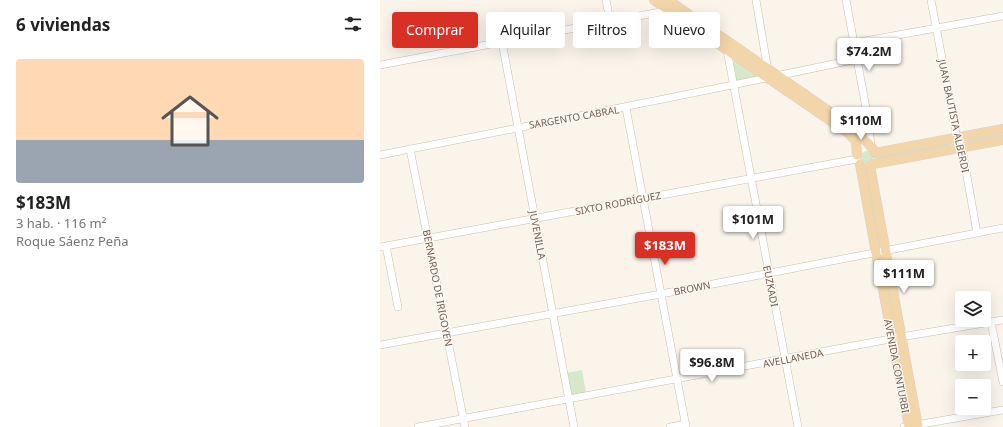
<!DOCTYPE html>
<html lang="es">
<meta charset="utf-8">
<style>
:root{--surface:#fff;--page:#f2f2f2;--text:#222;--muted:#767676;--line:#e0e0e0;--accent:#d93025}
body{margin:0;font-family:"Noto Sans",sans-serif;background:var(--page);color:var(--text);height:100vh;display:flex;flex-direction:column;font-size:15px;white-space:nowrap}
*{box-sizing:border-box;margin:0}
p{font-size:13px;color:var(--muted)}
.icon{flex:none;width:22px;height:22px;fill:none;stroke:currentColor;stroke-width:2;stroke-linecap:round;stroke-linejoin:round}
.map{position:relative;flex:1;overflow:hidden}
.panel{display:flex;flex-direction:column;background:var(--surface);width:380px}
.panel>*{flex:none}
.hud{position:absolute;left:12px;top:12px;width:380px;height:36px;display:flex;gap:8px}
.tools{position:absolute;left:575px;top:291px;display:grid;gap:8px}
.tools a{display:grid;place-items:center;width:36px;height:36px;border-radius:4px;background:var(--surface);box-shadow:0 4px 16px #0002;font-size:20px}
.price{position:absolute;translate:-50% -34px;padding:0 9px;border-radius:4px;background:#fff;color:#222;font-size:13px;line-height:26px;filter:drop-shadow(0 1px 2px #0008)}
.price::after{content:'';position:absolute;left:50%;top:24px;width:12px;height:9px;margin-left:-6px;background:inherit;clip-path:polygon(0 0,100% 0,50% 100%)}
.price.current{background:var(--accent);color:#fff}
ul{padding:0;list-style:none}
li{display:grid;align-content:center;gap:8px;height:212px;padding:0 16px}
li+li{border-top:1px solid var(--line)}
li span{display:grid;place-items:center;height:124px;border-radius:4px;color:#555}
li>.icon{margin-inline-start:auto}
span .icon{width:72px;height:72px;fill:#fffc;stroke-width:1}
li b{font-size:17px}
h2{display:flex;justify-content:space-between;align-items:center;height:48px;padding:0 16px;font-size:17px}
.tag{padding:0 14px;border-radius:4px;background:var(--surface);box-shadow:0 4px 16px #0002;font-size:14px;line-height:36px}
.tag.current{background:var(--accent);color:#fff}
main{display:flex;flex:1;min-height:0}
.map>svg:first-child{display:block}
.green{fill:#d6e7ca}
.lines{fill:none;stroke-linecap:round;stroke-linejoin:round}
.minor-casing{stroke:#ccbcb1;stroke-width:8}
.major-casing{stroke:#d8d1ce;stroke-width:10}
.minor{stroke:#fff;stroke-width:7}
.major{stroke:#f2d6aa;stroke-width:9}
.labels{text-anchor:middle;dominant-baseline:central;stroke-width:3;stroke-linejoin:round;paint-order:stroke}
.street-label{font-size:10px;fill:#735c50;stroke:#fdf8f1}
</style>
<main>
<section class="panel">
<h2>6 viviendas<svg class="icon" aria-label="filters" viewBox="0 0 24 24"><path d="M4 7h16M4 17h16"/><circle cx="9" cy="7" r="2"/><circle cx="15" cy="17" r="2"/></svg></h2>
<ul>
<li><span style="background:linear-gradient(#ffd9b3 65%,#9aa5b1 0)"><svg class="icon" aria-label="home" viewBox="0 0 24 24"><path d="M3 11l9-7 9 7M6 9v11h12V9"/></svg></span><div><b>$183M</b><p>3 hab. · 116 m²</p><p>Roque Sáenz Peña</p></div></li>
</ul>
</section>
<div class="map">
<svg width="623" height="427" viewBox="0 0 623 427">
<rect width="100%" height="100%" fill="#fbf4eb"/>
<!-- green -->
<path class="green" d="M353 59 381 76 356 81Z
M623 131V137L587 143 586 138Z
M570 142 571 148 499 160 498 155Z
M481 157a6 6 0 1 1 12 0a6 6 0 1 1-12 0Z
M202 370 206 393 191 395 186 373Z"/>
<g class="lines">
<!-- minor casing -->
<g class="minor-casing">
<path id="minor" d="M226 0 230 21
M376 0 387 65 386 70
M466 0 489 124 491 147
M551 0 577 138 582 148 597 233
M122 42 194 427
M474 43 623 16
M347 50 418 427
M0 65 280 12 286 9 288 5
M246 108 306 427
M30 149 85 427
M0 155C159 124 318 93 477 59
M6 246 18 307
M0 247 477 159
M611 322 623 382
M0 345 281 294 623 228
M38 427 521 337 623 320
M290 427 306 424
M524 427 623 410"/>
</g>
<!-- major casing -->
<g class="major-casing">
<path id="major" d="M274 0 467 132 476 141 477 155
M288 0 462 120 488 143 493 149
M471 131C479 132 483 130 489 124
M495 153 623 129
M480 164 496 253 529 427
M493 164 623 140
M490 166 538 427"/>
</g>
<!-- minor -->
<use href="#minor" class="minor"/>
<!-- major -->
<use href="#major" class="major"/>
</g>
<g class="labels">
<!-- street labels -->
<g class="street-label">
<text transform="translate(574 116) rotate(78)">JUAN BAUTISTA ALBERDI</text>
<text transform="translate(194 117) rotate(-10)">SARGENTO CABRAL</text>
<text transform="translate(238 203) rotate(-11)">SIXTO RODRÍGUEZ</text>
<text transform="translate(158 235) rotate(79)">JUVENILLA</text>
<text transform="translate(391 286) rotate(79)">EUZKADI</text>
<text transform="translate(58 288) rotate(79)">BERNARDO DE IRIGOYEN</text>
<text transform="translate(312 288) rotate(-11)">BROWN</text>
<text transform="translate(413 358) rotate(-11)">AVELLANEDA</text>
<text transform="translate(517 366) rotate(79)">AVENIDA CONTURBI</text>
</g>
</g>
</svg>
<div class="tools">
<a><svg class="icon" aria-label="layers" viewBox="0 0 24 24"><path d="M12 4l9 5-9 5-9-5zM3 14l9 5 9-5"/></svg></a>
<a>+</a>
<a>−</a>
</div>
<b class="price" style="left:489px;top:72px">$74.2M</b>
<b class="price" style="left:481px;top:141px">$110M</b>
<b class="price" style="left:373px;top:240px">$101M</b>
<b class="price current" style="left:285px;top:266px">$183M</b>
<b class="price" style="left:524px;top:294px">$111M</b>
<b class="price" style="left:332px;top:383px">$96.8M</b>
<div class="hud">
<a class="tag current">Comprar</a>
<a class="tag">Alquilar</a>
<a class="tag">Filtros</a>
<a class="tag">Nuevo</a>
</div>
</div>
</main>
